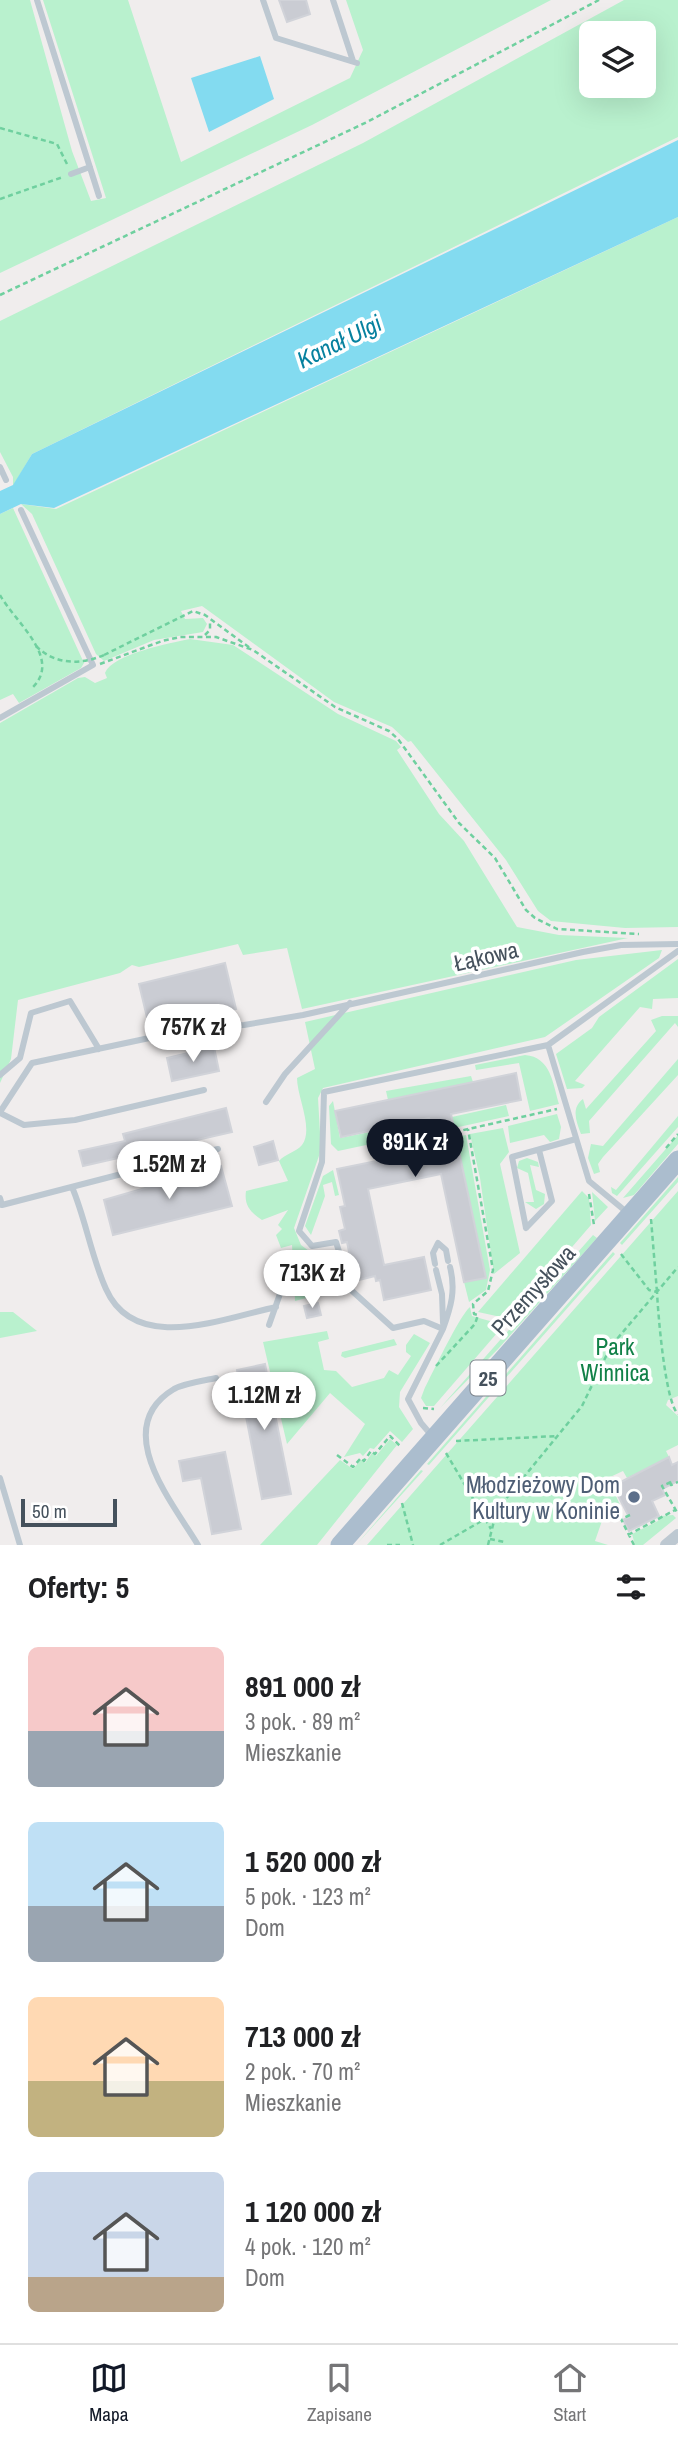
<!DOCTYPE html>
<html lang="pl">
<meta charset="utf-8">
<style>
:root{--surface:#fff;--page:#f2f2f2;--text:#202124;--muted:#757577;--line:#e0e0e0;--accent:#111827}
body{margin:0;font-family:"Archivo Narrow",sans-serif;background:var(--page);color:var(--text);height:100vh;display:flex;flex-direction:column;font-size:26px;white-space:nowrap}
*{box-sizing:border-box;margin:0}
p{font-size:23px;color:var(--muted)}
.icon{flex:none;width:38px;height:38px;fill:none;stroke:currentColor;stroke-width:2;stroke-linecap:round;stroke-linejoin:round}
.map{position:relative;height:1545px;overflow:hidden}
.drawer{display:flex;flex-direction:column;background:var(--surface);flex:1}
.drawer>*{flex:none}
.tools{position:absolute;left:579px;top:21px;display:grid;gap:14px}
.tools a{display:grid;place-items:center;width:77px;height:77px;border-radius:10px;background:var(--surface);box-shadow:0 7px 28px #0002;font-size:35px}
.scale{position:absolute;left:21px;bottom:18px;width:96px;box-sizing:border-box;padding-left:7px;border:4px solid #45515c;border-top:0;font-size:19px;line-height:24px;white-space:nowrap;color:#45515c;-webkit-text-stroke:5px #fff;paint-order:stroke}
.price{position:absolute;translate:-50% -60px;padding:0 16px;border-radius:24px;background:#fff;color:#222;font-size:23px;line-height:46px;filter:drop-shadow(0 2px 4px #0008)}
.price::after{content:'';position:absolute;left:50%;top:42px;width:21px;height:16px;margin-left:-10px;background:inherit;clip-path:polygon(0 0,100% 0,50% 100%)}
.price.selected{background:var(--accent);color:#fff}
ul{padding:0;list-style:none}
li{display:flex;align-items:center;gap:21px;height:175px;padding:0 28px}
li span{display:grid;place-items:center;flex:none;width:196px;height:140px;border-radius:10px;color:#555}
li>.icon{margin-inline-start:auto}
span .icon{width:84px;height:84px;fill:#fffc;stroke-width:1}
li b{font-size:30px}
h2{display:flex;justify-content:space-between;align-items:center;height:84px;padding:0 28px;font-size:30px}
.menu{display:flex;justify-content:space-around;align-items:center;height:98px;border-top:2px solid var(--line);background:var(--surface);font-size:19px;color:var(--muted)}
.menu a{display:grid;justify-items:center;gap:4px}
.menu .selected{color:var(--accent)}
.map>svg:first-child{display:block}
.green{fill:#b9f1ce;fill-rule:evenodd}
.water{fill:#83dbf0}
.building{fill:#caccd3;stroke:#d1d3d9;stroke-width:2}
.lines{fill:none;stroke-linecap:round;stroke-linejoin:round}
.path{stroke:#6fd09f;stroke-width:2.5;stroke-dasharray:5 3.5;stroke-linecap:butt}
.service{stroke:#bdc8d1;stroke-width:6}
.minor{stroke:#bdc8d1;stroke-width:12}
.primary{stroke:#abbdce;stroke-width:19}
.path-bridge{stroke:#6fd09f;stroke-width:2.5;stroke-dasharray:5 3.5;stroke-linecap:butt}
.service-dot{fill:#5c6f8a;stroke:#fff;stroke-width:2.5}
.labels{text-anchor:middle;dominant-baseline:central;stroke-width:7;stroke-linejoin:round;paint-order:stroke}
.shield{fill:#fff;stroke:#7d858d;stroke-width:2}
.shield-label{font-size:21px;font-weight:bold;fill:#45515c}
.street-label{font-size:23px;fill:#45515c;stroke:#fff}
.park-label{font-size:23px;fill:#128148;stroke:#fff}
.service-label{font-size:23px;fill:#4e5e75;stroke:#fff;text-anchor:end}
.water-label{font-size:24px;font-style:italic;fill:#06819f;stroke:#fff}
</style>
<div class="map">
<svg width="678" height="1545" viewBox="0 0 678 1545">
<rect width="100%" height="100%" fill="#f0eded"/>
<!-- green -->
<path class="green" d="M0 0H30L72 151 91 201 106 198 43 0H128L181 162 350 78 363 50 346 0H551L312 125 0 273Z
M624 0H678V137L32 454 13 486V477L0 452V321L363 143ZM592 33H644V86H592Z
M678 217V927L625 928 551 921 538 911 506 860 411 741 408 742 392 727 334 702 202 606 181 611 185 619 203 618 207 624 203 632 154 640 104 661 96 654 32 514 21 504 56 509Z
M13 508 84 663 81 668 19 703 13 694 0 700V514Z
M190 639 233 645 338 714 396 741 401 747 397 750 439 814 464 841 517 927 559 935 628 938 302 1009 287 948 243 955 238 944 139 967 132 965 120 973 18 1000 11 1059 0 1083V723L78 678 85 677 95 683 107 678 105 673C112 654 171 643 190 639Z
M662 950 659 958 545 1037 323 1088 318 1098 321 1150 294 1228 301 1245 317 1257 325 1293 295 1301 292 1245 281 1248 276 1235 282 1229 278 1225 288 1210 262 1220C250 1212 244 1205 246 1191L288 1181 279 1161C285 1154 296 1152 302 1145 314 1129 297 1097 297 1078L315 1069 305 1022 576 960Z
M678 959V998L653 999 652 1009 640 1007 575 1081 585 1085 582 1088 567 1089 556 1054 592 1028 599 1017Z
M662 1016H678V1027L675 1023 589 1121 590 1133 581 1134C576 1121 571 1108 583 1099L586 1109 656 1031 651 1020Z
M525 1055C551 1057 553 1084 559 1104L530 1111 519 1063 476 1070 475 1065Z
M678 1059V1075L603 1157 598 1164 600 1172 594 1174 588 1158 591 1144 603 1146Z
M471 1076 473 1082 388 1100 386 1091Z
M333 1101 340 1138 430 1120 432 1131 338 1151 331 1144 329 1106Z
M506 1105 509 1116 454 1128 452 1117Z
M557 1114 561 1127 559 1139 550 1142 544 1135 510 1143 508 1126Z
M678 1116V1127L617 1196 612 1193 611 1187 616 1190Z
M503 1128 509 1152 500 1164 520 1253 494 1274 480 1178 470 1134Z
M466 1135 490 1270 486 1290 469 1302 464 1282 485 1278 456 1137Z
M678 1135V1144L634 1195 623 1198Z
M527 1158 538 1162 539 1167 530 1165 536 1190 545 1194 544 1204 536 1209 525 1202H534L528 1173 517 1168 519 1161Z
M333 1170 339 1195 335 1196 332 1182 323 1185 325 1196 311 1235 305 1226 323 1176Z
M678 1177V1182L622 1245 620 1243Z
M582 1191 589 1198 591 1225 510 1319 478 1312Z
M678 1191V1396L668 1400 666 1405 678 1416V1445L666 1451 669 1457 627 1478 623 1471 608 1478 620 1505 604 1515 595 1541 608 1545H367Z
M592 1192 608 1207 595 1221Z
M593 1235 597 1238 498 1349 440 1408Z
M613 1252 615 1254 429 1465 427 1464Z
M470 1307 472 1316 504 1325 434 1406H426L421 1398 424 1390C432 1374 460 1315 470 1307Z
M0 1312H13L37 1331 0 1338Z
M327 1331 329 1339 318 1342 324 1370 336 1371 352 1387 384 1378 389 1370 398 1375 411 1356 406 1352V1345L414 1334 430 1343 400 1392 399 1407 413 1429 402 1442 390 1431 374 1449 370 1448 363 1456 360 1453 344 1457 365 1424 330 1393 287 1444 263 1342Z
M394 1339 397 1345 345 1358 341 1356 342 1352Z
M390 1439 397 1445 317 1545H260L340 1460 353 1469 361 1460 365 1463 372 1453 376 1456Z
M421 1470 423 1471 356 1545Z
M673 1515 676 1518 643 1545H635L632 1534 658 1521 661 1516Z"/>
<!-- water -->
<path class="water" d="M260 56 274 99 209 132 191 78Z
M678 140V217L54 508 21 504 0 514V491L13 485 32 454Z"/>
<!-- building -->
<path class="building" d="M279 0H306L310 14 287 22Z
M225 963 236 1009 150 1030 139 984Z
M214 1047 219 1071 172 1081 167 1058Z
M516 1073 521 1100 451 1114 486 1278 464 1282 441 1174 368 1189 384 1265 424 1257 431 1290 384 1300 380 1280 376 1281 375 1276 355 1281 347 1242 342 1243 339 1231 345 1229 340 1207 345 1206 337 1169 436 1149 429 1118 341 1137 335 1111Z
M226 1108 232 1132 83 1166 79 1151 125 1141 123 1134Z
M273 1141 278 1160 259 1165 254 1147Z
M221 1166 232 1206 113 1235 104 1200Z
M318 1303 321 1315 307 1318 304 1306Z
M265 1364 291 1494 262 1499 237 1370Z
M225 1452 241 1529 212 1534 201 1478 183 1481 179 1461Z
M669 1457 672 1465 678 1462V1481L662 1489 665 1495 652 1501 659 1516 629 1531 623 1520 629 1517 613 1486Z"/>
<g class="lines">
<!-- path -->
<path class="path" d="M0 128 57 144 68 166
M0 199 63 177
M0 295 367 122 599 0
M0 595C15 622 62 658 33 687
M205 635 210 630V620
M104 655 193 611 205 615 250 648
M100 664 162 641 180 637H216L253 650 335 707 389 731 398 739 459 823 495 858 526 910 535 918 557 929 639 934
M455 1132 557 1109
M666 1148 678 1134
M589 1194 594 1225
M651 1219 657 1292
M621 1254 649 1290 657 1292C658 1313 665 1402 678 1414
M494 1320 506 1325
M436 1366 475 1324 478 1315 474 1314 473 1304 488 1291 493 1270 468 1129
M423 1408 434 1409
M456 1441 558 1436
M446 1453 491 1529
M337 1455 353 1467 361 1458 364 1461 371 1451 375 1454 390 1436 400 1446
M670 1482 671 1485 678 1482
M671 1482 662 1486 678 1514
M402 1503 413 1545
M630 1515 621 1519 634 1545
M628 1535 675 1510
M490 1539 504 1542
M387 1545H400
M440 1545 485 1519
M488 1545 494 1521 505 1500 582 1406 611 1346 678 1267"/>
<!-- service -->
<path class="service" d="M37 0 99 196
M263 0 276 38 357 63
M333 0 353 61
M71 174 90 167
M0 467 6 480
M0 718 93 665 21 510
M0 1075 20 1058 31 1013 70 1001 99 1049
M266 1102 285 1074 350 1003
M0 1112 32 1063 201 1027 244 1025 303 1015 583 952 621 945 678 944
M0 1113 24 1125 75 1120 204 1090
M72 1187C86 1220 91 1256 106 1289 135 1355 224 1318 276 1307
M0 1198 2 1205 218 1149
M629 1214 589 1181 548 1045 678 951
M526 1228 512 1157 576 1139
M526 1228 552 1201 539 1150
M435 1264 433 1253 438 1243 446 1250 448 1261
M436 1270 442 1294 443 1323
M269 1325 287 1274
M443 1329C451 1307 456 1290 450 1267
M433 1437 421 1423 408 1399 443 1329 424 1321 393 1328 351 1290 336 1242 312 1246 299 1231 322 1162 324 1092 548 1045
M0 1478 20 1545
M198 1545C173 1503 109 1428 174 1389 185 1383 203 1381 216 1378"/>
<!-- minor -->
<path class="minor" d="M666 1545 678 1535"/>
<!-- primary -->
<path class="primary" d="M340 1545 678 1160"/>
<!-- path-bridge -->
<path class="path-bridge" d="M36 646C55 665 81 665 104 655"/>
</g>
<!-- markers -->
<circle class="service-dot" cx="634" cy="1497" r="7"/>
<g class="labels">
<!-- shield labels -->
<rect class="shield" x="470.5" y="1360.5" width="35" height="35" rx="5"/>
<g class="shield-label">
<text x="488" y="1378">25</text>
</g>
<!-- street labels -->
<g class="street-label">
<text transform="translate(486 956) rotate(-13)">Łąkowa</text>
<text transform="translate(533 1290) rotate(-48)">Przemysłowa</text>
</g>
<!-- park labels -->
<g class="park-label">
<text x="615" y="1346">Park<tspan x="615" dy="26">Winnica</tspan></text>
</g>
<!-- service labels -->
<g class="service-label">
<text x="620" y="1484">Młodzieżowy Dom<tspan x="620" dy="26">Kultury w Koninie</tspan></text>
</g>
<!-- water labels -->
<g class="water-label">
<text transform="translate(339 341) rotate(-26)">Kanał Ulgi</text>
</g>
</g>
</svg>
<div class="tools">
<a><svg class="icon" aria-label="layers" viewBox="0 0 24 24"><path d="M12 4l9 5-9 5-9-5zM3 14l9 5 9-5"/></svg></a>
</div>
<div class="scale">50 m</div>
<b class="price" style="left:193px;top:1064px">757K zł</b>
<b class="price selected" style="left:415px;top:1179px">891K zł</b>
<b class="price" style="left:169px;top:1201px">1.52M zł</b>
<b class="price" style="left:312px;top:1310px">713K zł</b>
<b class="price" style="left:264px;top:1432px">1.12M zł</b>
</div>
<section class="drawer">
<h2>Oferty: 5<svg class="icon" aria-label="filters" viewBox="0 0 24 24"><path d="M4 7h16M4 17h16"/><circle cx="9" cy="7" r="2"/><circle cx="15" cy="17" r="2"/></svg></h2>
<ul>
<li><span style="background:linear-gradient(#f6c9c9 60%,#9aa5b1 0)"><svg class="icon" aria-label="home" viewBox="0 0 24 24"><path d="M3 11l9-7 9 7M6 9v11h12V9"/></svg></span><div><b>891 000 zł</b><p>3 pok. · 89 m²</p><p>Mieszkanie</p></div></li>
<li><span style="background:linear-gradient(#bfe0f5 60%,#9aa5b1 0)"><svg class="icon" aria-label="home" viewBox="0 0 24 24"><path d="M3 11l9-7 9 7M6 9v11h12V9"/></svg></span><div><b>1 520 000 zł</b><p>5 pok. · 123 m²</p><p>Dom</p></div></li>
<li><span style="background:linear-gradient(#ffd9b3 60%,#c2b280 0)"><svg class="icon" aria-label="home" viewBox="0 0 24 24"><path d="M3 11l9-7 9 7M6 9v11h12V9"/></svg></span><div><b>713 000 zł</b><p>2 pok. · 70 m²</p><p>Mieszkanie</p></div></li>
<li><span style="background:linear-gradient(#c9d6e8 75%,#b9a48a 0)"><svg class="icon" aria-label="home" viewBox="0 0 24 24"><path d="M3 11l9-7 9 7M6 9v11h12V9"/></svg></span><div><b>1 120 000 zł</b><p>4 pok. · 120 m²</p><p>Dom</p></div></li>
</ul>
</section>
<nav class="menu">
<a class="selected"><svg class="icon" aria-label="map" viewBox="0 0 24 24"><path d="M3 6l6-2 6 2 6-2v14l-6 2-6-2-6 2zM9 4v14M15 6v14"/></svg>Mapa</a>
<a><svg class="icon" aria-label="saved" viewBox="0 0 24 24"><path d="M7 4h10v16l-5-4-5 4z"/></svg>Zapisane</a>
<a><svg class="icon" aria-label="home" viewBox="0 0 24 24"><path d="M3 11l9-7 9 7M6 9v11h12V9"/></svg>Start</a>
</nav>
